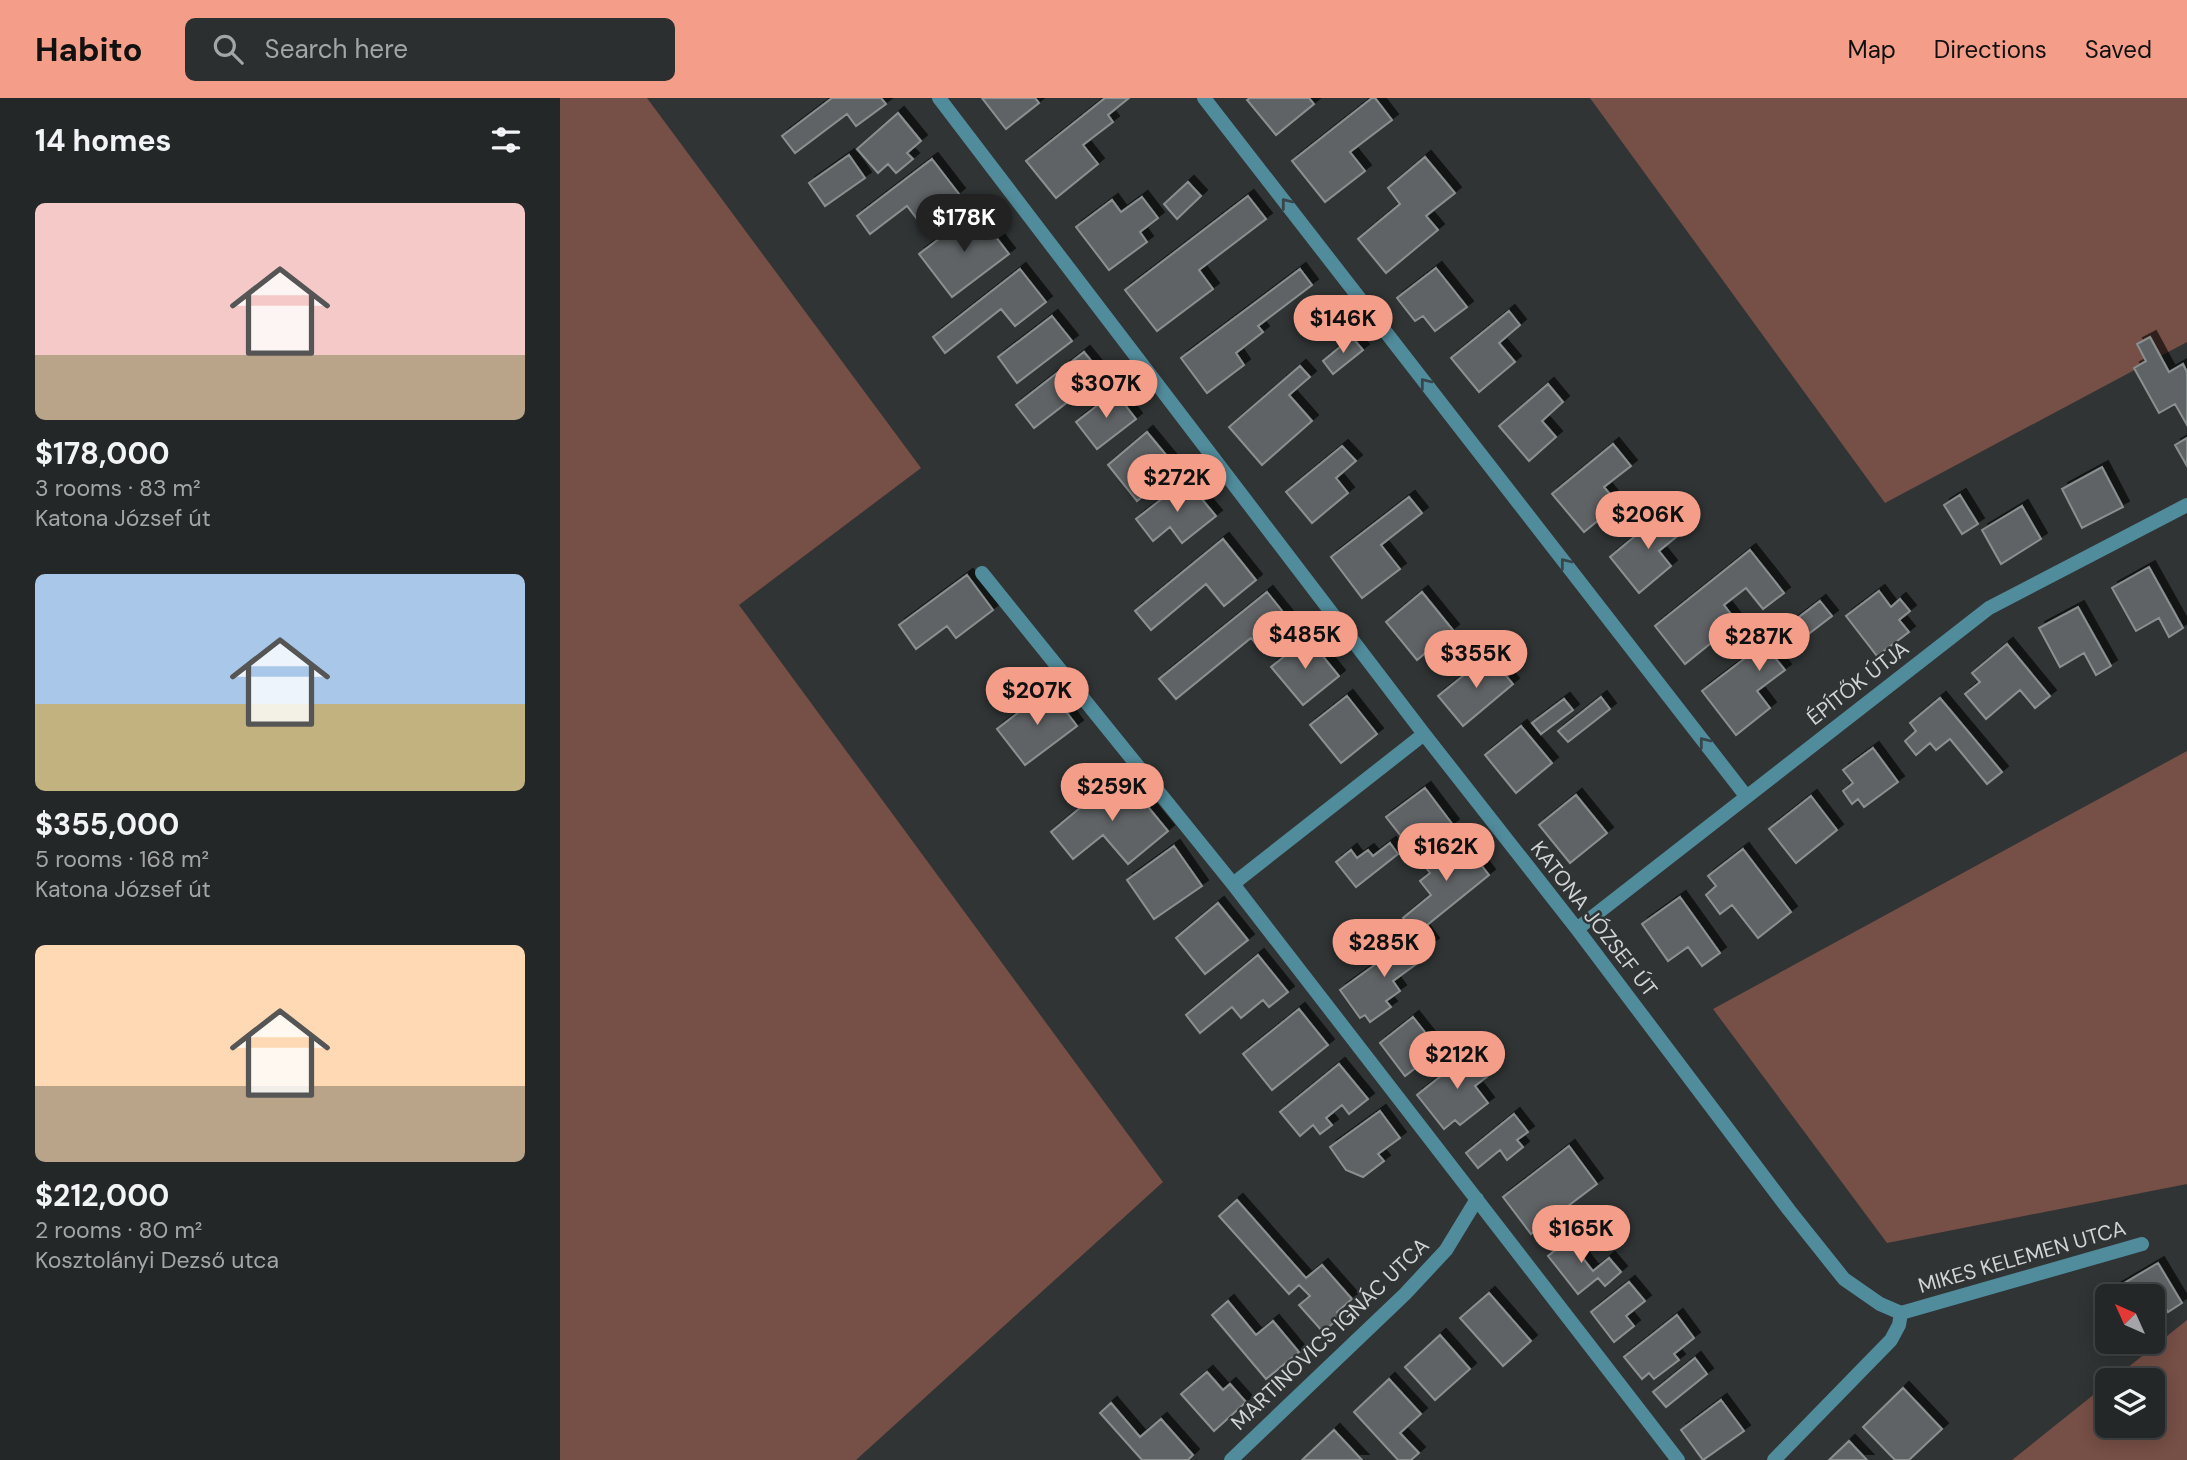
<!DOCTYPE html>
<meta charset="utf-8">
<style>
:root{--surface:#242728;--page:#2c2f30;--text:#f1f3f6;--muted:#a3a5a8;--line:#414445;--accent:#f49e89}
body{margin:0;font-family:"DM Sans",sans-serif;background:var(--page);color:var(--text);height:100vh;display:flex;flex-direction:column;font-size:26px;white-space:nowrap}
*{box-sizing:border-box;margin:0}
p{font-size:23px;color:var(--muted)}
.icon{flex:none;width:38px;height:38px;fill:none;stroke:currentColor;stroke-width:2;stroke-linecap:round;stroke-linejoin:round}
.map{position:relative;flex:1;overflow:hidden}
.panel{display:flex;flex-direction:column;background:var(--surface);width:560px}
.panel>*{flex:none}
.needle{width:46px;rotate:315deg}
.buttons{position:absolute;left:1535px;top:1186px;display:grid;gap:14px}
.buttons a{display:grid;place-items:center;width:70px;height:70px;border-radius:10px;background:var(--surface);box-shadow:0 4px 18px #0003,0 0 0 2px var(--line);font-size:35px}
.price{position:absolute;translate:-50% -60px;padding:0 16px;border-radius:24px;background:var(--accent);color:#111;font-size:23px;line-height:46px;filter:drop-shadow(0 2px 4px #0008)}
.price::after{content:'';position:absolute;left:50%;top:42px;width:21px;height:16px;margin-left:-10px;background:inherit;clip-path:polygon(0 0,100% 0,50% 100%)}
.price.current{background:#222;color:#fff}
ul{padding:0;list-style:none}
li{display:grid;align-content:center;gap:14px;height:371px;padding:0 35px}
li span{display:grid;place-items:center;height:217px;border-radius:10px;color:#555}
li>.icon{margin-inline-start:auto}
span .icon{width:126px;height:126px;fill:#fffc;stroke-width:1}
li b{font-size:30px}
h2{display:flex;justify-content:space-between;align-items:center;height:84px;padding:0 35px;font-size:30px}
header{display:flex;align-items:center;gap:42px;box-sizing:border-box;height:98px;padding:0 35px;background:var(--accent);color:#111}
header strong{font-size:33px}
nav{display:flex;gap:38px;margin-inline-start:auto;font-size:24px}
.search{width:490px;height:63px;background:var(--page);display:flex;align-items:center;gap:18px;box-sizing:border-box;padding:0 24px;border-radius:10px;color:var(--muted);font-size:26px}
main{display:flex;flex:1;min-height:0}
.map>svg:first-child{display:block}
.green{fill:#764f46}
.building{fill:#5f6465;stroke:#8a8f90;stroke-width:2;filter:url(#shadow)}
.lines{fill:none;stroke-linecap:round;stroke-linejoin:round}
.minor{stroke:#518c9c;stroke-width:14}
.oneway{stroke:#37464a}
.labels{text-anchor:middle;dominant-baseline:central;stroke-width:5;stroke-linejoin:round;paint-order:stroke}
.street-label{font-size:21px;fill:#d1d4d5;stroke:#303435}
</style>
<header>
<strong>Habito</strong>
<div class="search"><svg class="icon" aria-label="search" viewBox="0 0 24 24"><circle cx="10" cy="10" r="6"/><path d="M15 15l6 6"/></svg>Search here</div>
<nav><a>Map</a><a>Directions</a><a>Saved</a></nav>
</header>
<main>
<section class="panel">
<h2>14 homes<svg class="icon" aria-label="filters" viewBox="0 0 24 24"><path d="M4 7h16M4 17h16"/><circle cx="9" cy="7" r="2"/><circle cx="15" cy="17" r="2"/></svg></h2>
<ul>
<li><span style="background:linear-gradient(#f6c9c9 70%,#b9a48a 0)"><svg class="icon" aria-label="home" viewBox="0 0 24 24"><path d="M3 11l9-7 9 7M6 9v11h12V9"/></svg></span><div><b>$178,000</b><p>3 rooms · 83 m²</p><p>Katona József út</p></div></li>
<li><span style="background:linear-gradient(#a9c7e8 60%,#c2b280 0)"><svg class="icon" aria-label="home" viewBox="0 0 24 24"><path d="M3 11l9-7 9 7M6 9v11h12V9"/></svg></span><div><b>$355,000</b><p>5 rooms · 168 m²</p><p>Katona József út</p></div></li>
<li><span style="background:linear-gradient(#ffd9b3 65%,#b9a48a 0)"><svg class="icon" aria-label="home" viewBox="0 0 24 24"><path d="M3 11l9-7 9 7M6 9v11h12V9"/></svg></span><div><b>$212,000</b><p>2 rooms · 80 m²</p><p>Kosztolányi Dezső utca</p></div></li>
</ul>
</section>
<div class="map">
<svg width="1627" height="1362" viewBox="0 0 1627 1362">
<defs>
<filter id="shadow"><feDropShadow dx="6" dy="-6" stdDeviation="0" flood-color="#0009"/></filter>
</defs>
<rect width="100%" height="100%" fill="#303435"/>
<!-- green -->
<path class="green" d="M0 0H87L361 370 179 507 603 1084 296 1362H0Z
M1030 0H1627V244L1325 405Z
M1627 653V1086L1327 1145 1153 911Z
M1627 1222V1362H1452L1547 1286V1328H1592V1283H1551Z"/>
<!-- building -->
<path class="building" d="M272 0H321L326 6 296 28 287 16 235 55 222 38Z
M422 0H475L479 5 446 31Z
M545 0H569L548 17 553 24 523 47 538 66 496 100 466 63Z
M690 0H749L754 6 716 37 687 2Z
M812 0H815L832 22 790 54 805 73 765 104 732 63Z
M338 15 361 43 347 55 353 61 336 75 328 66 318 75 297 51Z
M289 57 305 80 265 108 249 85Z
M865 59 895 95 866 118 878 132 826 175 798 141 840 106 828 90Z
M372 61 399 96 361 126 347 108 310 136 297 118Z
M628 84 641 98 617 121 604 106Z
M688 98 706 121 639 172 653 191 597 233 565 192Z
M582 99 598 120 580 134 587 144 549 172 516 129 552 102 561 114Z
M416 113 449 156 392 199 359 156Z
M876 170 907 209 875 233 863 218 855 223 837 200Z
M460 171 486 204 455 228 441 211 385 255 373 239Z
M740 171 752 187 698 228 703 234 676 255 684 267 647 295 621 260Z
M949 213 960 227 939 245 955 264 919 294 891 260Z
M492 218 512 243 457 285 438 259Z
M792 239 803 252 773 276 763 263Z
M1590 239 1609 274 1623 266 1627 274V327L1615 306 1599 315 1574 270 1586 263 1577 246Z
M524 254 547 282 526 299 522 293 474 330 456 307Z
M740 268 750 279 729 297 752 323 702 367 669 329Z
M988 286 1003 304 982 323 996 339 969 363 939 328Z
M555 294 576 321 537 351 516 324Z
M587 334 617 370 577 403 548 367Z
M1627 340V368L1615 347Z
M1053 346 1071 368 1044 389 1058 406 1024 434 992 396Z
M782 348 796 363 776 380 788 395 752 425 726 394Z
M1542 369 1563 409 1522 430 1502 391Z
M626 382 656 418 622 445 610 429 593 443 576 421Z
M1400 397 1418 426 1402 436 1384 407Z
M849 399 862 415 821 447 840 471 802 500 771 459Z
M1462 408 1481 441 1441 466 1422 432Z
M1109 410 1126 431 1099 453 1111 468 1079 495 1050 459Z
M663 441 696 482 664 508 646 486 591 532 575 513Z
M1190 452 1224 495 1203 511 1186 490 1164 507 1177 524 1125 566 1095 528Z
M1589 469 1623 530 1609 539 1599 520 1576 533 1552 490Z
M407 477 433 512 396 540 387 528 356 551 339 527Z
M1319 493 1331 509 1340 501 1350 513 1339 522 1349 534 1317 558 1286 518Z
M707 494 735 529 704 555 691 540 616 601 599 581Z
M862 494 893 532 857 562 826 524Z
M1260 503 1272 518 1216 561 1225 572 1197 593 1210 610 1176 637 1142 593Z
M1518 509 1551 568 1536 577 1524 555 1500 569 1479 530Z
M748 540 779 578 743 607 711 569Z
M1447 546 1490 598 1475 610 1460 592 1426 621 1405 596 1420 584 1412 575Z
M929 557 953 586 903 628 878 598Z
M489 591 517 628 465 667 437 631Z
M787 598 817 636 781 665 750 627Z
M1041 599 1050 611 1008 644 998 633Z
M1380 600 1442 674 1427 686 1390 641 1376 652 1370 645 1356 657 1345 643 1356 633 1350 625Z
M1004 601 1013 612 981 636 972 625Z
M961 628 992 665 956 695 925 657Z
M1313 650 1338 684 1304 709 1298 701 1292 706 1283 693 1293 685 1283 672Z
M561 676 608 733 568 766 543 737 513 761 491 734Z
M865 690 893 727 855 756 826 719Z
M1016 697 1047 735 1010 765 979 727Z
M1251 698 1277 732 1236 765 1209 731Z
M899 739 929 777 856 836 843 820 871 797 860 783 870 775 864 767Z
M830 745 838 756 796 789 776 764 791 752 797 760 808 752 813 758Z
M614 748 642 788 594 821 567 782Z
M1183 751 1231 814 1198 840 1172 807 1160 816 1146 797 1156 788 1148 778Z
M1120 799 1160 855 1142 868 1128 849 1108 863 1082 826Z
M658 805 688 842 645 876 616 840Z
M863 832 873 846 858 856 862 862 833 883 840 893 826 903 831 909 810 924 805 917 800 920 780 892Z
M698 857 728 894 709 909 703 902 681 920 672 909 640 935 626 917Z
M739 911 768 947 712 992 683 956Z
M853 919 879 952 845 978 820 945Z
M915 951 933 974 915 988 928 1005 900 1027 895 1022 884 1031 857 997Z
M779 966 808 1001 789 1016 782 1007 766 1020 772 1027 760 1036 753 1027 740 1038 720 1014Z
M820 1013 840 1040 818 1056 824 1063 803 1079 786 1072 770 1049Z
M954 1016 968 1034 957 1042 963 1049 947 1062 940 1052 918 1070 906 1055Z
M1009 1048 1037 1086 971 1136 943 1099Z
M677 1102 746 1180 762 1167 792 1201 777 1214 781 1218 763 1234 739 1207 750 1198 739 1187 729 1196 659 1118Z
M1018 1134 1031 1150 1022 1159 1033 1173 1049 1160 1061 1174 1045 1188 1038 1180 1018 1196 988 1158Z
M1598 1165 1622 1205 1608 1214 1600 1200 1592 1204V1199H1554L1551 1193Z
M1069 1184 1085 1203 1066 1218 1074 1228 1054 1244 1031 1214Z
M929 1195 971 1243 943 1268 900 1220Z
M668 1203 696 1237 713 1223 739 1254 706 1281 652 1217Z
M1117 1217 1134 1240 1114 1256 1119 1262 1094 1281 1089 1275 1082 1281 1064 1259Z
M880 1237 910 1271 875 1302 845 1269Z
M1135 1260 1147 1276 1106 1309 1093 1294Z
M647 1274 663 1292 670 1286 686 1304 654 1333 621 1296Z
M829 1281 861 1316 840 1335 859 1355 851 1362H838L794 1314Z
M1343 1290 1382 1331 1349 1362H1335L1303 1329Z
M1161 1302 1184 1333 1143 1362 1121 1332Z
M551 1305 580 1339 601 1321 633 1357 628 1362H582L540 1315Z
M774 1332 802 1362H742Z
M1289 1343 1307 1362H1269Z"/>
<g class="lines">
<!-- minor -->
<path class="minor" d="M379 0 864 636 1017 831 1229 1112 1284 1181 1320 1206 1341 1215
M644 0 1186 698
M422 475 673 786 1118 1362
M673 786 864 636
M1017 831 1429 510 1627 407
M671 1362 845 1196 886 1152 917 1101
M1214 1362 1331 1242 1339 1227 1341 1215 1582 1146"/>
</g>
<!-- one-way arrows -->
<defs><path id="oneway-chevron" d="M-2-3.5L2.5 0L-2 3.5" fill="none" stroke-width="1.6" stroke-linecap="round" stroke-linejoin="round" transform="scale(1.75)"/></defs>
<g class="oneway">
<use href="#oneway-chevron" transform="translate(726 105) rotate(-128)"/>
<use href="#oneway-chevron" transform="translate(865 285) rotate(-128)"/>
<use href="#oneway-chevron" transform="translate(1005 465) rotate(-128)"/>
<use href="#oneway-chevron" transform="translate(1144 644) rotate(-128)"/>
</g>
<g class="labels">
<!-- street labels -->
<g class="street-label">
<text transform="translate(1298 585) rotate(-38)">ÉPÍTŐK ÚTJA</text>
<text transform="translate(1034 821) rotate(52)">KATONA JÓZSEF ÚT</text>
<text transform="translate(1462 1159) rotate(-16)">MIKES KELEMEN UTCA</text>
<text transform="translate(770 1236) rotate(-44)">MARTINOVICS IGNÁC UTCA</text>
</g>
</g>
</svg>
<div class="buttons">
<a><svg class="needle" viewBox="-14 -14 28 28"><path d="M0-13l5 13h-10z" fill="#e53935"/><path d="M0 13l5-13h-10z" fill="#a3a5a8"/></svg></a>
<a><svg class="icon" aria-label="layers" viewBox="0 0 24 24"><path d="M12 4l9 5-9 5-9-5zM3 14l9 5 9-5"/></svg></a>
</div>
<b class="price current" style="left:404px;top:156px">$178K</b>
<b class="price" style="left:783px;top:257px">$146K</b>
<b class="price" style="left:546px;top:322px">$307K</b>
<b class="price" style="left:617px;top:416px">$272K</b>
<b class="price" style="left:1088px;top:453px">$206K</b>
<b class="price" style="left:745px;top:573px">$485K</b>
<b class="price" style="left:1199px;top:575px">$287K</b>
<b class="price" style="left:916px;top:592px">$355K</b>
<b class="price" style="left:477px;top:629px">$207K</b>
<b class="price" style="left:552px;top:725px">$259K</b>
<b class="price" style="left:886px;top:785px">$162K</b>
<b class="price" style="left:824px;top:881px">$285K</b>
<b class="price" style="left:897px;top:993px">$212K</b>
<b class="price" style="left:1021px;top:1167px">$165K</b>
</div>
</main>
